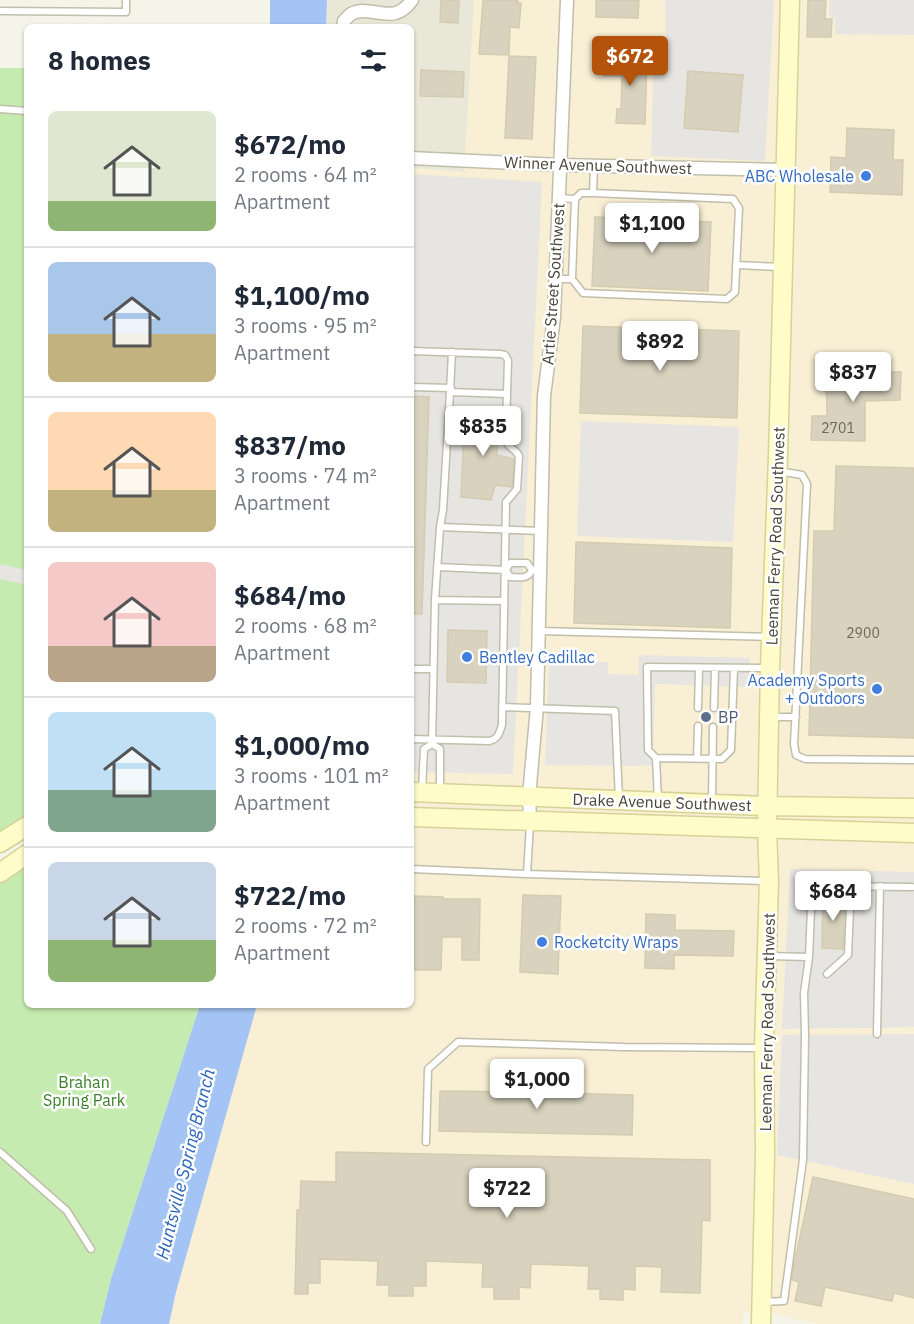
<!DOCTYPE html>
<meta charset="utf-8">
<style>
:root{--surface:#fff;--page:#f6f6f7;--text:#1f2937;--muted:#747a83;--line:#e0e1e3;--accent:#b45309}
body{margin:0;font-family:"IBM Plex Sans",sans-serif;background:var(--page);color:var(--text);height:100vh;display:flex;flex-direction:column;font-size:22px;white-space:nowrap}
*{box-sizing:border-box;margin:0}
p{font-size:20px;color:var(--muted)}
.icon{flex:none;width:33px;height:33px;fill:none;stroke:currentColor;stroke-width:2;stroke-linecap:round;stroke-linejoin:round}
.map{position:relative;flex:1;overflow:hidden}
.details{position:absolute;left:24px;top:24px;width:390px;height:984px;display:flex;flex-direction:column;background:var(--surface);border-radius:9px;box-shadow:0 2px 4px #0004}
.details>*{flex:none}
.price{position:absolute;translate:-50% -51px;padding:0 14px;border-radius:6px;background:#fff;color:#222;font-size:20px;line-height:39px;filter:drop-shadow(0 2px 3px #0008)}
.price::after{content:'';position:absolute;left:50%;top:36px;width:18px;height:14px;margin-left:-9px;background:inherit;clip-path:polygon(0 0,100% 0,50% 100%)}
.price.current{background:var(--accent);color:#fff}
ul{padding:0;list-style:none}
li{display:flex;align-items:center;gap:18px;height:150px;padding:0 24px}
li+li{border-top:2px solid var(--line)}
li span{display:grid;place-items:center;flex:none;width:168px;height:120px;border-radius:9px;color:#555}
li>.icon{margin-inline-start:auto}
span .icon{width:72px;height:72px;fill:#fffc;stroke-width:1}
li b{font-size:26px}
h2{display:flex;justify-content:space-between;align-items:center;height:72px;padding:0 24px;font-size:26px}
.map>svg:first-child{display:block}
.residential{fill:#e9e7d7}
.commercial{fill:#f8efd4}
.green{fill:#c6ebb0}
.parking{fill:#e6e5e1;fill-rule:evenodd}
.water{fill:#a3c4f4}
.building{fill:#d8d2be;stroke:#d3ccb0;stroke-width:1.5}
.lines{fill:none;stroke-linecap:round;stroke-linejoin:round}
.lane-casing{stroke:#c1beab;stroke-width:9}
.street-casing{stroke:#c1beab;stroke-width:15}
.secondary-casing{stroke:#d7d297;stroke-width:21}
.lane{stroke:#fff;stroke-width:6}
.street{stroke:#fff;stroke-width:12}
.secondary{stroke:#fffcc9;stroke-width:18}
.shop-dot{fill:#3f7fe0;stroke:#fff;stroke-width:2}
.service-dot{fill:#5c6f8a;stroke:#fff;stroke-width:2}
.labels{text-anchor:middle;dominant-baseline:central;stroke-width:5;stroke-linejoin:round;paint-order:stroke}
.number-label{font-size:14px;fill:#6d6859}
.street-label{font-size:16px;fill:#494537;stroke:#fff}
.shop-label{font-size:16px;fill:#366cbe;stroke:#fff;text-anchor:end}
.service-label{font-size:16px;fill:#4e5e75;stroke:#fff;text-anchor:start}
.park-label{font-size:16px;fill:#387f26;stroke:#fff}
.water-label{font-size:18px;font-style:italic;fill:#2964bc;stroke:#fff}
</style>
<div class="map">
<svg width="914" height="1324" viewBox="0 0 914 1324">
<rect width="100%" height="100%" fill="#f5f4e9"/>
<!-- residential -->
<path class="residential" d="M327 0H475L464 172 411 168V27H326Z"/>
<!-- commercial -->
<path class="commercial" d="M474 0H914V1324H819L761 1311 743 1313 742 1324H169L176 1292 257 1005H411V168L464 172Z"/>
<!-- green -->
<path class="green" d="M0 68H27V817L0 834Z
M27 862V1005H200L111 1279 100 1324H0V884Z"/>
<!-- parking -->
<path class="parking" d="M665 0H774L765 161 651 156 654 54 666 56ZM688 71 743 75 738 132 684 128Z
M830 0H914V35L835 34V19L829 16Z
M411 174 542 182 513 774 411 772Z
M581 421 739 427 733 542 577 536Z
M0 564 27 570V585L0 579Z
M639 655 750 658 748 687 655 684 653 765 636 766 545 765 549 661 608 662V674L638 675V685Z
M790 869 914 872V1027L782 1029ZM823 895H844V948H822Z
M914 1034V1184L777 1155 782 1035Z"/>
<!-- water -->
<path class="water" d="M270 0H327L326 27H270Z
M200 1005H257L176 1292 169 1324H100L111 1279Z"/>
<!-- building -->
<path class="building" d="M441 0H459L458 23 440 22Z
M483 0H518L517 3H521L519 28 510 27 509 55 479 54Z
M596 0H639L638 18 596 17Z
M808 0H826L825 19H832L831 37H807Z
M509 56 536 57 532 139 505 138Z
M605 56 647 58 645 124 616 123 617 109H621L622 76H604Z
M421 70 464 72 463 97 420 96Z
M688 71 743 75 738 132 684 128Z
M847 128 894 130 893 160H903L902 195 830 192 831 157 846 158Z
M595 217 711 222 708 291 592 286Z
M583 326 739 331 737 418 580 413Z
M826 372H901L900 400 865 401V441L811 440 812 416H827Z
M411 396 429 397 422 614H411Z
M465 410 496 411 497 455 514 459 512 487 495 485 491 500 461 497Z
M836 466 914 468V738L809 735 814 531H834Z
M576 542 732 548 730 628 574 623Z
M448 630 487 631 486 683 447 682Z
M523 895 561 896 558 974 520 972Z
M823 895H845L843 949 822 948Z
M414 896 443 897V899H480L479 960H462V937H442L441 970H412L413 928H411V900H413Z
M646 914 675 915V930L734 931 733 956 674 955V969L645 968Z
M533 1065 564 1066 563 1093 633 1095 632 1135 439 1131 440 1091 532 1092Z
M336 1152 710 1160V1221L702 1220 700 1293 661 1292 662 1267 635 1266V1290L623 1289V1300L600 1299V1289H588L589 1266 531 1264 530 1288 519 1287V1299H494V1287H482L483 1263 426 1261V1286H413V1296H389V1285H377L378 1261 320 1259V1283H308V1294H295L297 1210H300L301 1181 336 1182Z
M813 1177 914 1199V1298L894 1293 892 1301 825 1287 821 1306 795 1301 799 1282 792 1280 794 1264Z"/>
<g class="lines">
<!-- lane casing -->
<g class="lane-casing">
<path id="lane" d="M0 11 126 12V0
M0 109 27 111
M558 198 575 199 581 193H593L594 166
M736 265 781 267
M556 279H572L583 293 727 299 735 292 739 208 733 199 593 193
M572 279 575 199
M411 351 500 354 505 355 508 360 507 394 450 392 443 510 440 527
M411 387 451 388
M450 392 452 352
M778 471 802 475 807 484 794 744 796 755 805 759 914 760
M437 567 506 570
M506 570 510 563H527L532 570H540
M506 570 510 577C519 577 528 580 532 570
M435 600 504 601
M539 631 769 637
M411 669H433
M502 707 615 711 619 799
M698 708 699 668
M714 708 715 668
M771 717H796
M411 739 489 741C498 739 499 734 502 725L506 502 517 489 519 456C516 449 509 449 507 442 504 431 507 406 507 394
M432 744 435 600 440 527 541 531
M432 744 440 749V790
M656 758 722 759 731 750 734 668
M697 759 698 726
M422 790 424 749 432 744
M658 800 656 758 648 750 647 667 767 668
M712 801 713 727
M411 869 527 874 767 881
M527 874 530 824
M768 956 809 957
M827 974 848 955 851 886
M877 1034 880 886
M426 1142 428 1069 458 1042 624 1047 761 1048
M0 1152 67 1211 91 1249
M762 1302 784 1301 803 1160 805 1035 804 993 809 957 812 886 912 887"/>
</g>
<!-- street casing -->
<g class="street-casing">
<path id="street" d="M343 27 344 21C346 19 348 16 351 14 371 3 393 28 412 0
M411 158 559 165 786 170
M530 820 529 796 537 707 544 396 554 317 567 0"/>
</g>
<!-- secondary casing -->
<g class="secondary-casing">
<path id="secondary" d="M411 792 767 806 914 808
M411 817 914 833
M0 843 27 826
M0 873 27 854
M761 1324 765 1153 764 1048 769 881 767 829 770 668 778 457 790 0"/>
</g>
<!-- lane -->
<use href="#lane" class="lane"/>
<!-- street -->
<use href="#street" class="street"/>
<!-- secondary -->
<use href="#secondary" class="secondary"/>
</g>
<!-- markers -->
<g class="shop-dot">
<circle cx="866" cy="176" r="6"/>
<circle cx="467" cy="657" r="6"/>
<circle cx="877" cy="689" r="6"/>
<circle cx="542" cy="942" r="6"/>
</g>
<circle class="service-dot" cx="706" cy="717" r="6"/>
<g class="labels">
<!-- number labels -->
<g class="number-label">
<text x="838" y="428">2701</text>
<text x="863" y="633">2900</text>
</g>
<!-- street labels -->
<g class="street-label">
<text transform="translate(598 165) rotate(2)">Winner Avenue Southwest</text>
<text transform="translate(553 284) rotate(-86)">Artie Street Southwest</text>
<text transform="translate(775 536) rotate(-88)">Leeman Ferry Road Southwest</text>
<text transform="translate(662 802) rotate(2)">Drake Avenue Southwest</text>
<text transform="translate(767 1022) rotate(-89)">Leeman Ferry Road Southwest</text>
</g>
<!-- shop labels -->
<g class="shop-label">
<text x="854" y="176">ABC Wholesale</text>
<text x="479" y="657" text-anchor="start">Bentley Cadillac</text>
<text x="865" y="680">Academy Sports<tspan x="865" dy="18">+ Outdoors</tspan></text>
<text x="554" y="942" text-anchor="start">Rocketcity Wraps</text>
</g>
<!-- service labels -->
<g class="service-label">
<text x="718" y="717">BP</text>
</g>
<!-- park labels -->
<g class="park-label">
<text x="84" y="1082">Brahan<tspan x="84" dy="18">Spring Park</tspan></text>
</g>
<!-- water labels -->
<g class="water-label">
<text transform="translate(185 1164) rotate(-76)">Huntsville Spring Branch</text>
</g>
</g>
</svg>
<b class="price current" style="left:630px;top:87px">$672</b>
<b class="price" style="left:652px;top:254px">$1,100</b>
<b class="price" style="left:660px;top:372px">$892</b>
<b class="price" style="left:853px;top:403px">$837</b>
<b class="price" style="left:483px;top:457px">$835</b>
<b class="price" style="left:833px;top:922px">$684</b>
<b class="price" style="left:537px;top:1110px">$1,000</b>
<b class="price" style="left:507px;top:1219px">$722</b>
<section class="details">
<h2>8 homes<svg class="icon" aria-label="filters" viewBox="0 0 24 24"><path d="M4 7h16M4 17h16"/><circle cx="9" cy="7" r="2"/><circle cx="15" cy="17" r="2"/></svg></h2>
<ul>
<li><span style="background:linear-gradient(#dfe7d0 75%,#8fb573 0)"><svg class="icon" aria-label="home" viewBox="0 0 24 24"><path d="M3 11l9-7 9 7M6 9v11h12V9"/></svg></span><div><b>$672/mo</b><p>2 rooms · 64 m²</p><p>Apartment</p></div></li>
<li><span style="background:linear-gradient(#a9c7e8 60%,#c2b280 0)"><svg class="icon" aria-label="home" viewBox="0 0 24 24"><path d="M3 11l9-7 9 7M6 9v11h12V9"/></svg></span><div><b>$1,100/mo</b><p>3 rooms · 95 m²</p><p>Apartment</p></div></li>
<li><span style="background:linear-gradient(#ffd9b3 65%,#c2b280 0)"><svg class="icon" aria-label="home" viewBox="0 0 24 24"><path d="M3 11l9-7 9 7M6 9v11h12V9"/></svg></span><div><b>$837/mo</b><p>3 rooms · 74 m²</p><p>Apartment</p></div></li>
<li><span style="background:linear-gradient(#f6c9c9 70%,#b9a48a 0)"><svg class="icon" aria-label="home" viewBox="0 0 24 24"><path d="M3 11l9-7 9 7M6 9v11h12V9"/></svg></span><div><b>$684/mo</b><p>2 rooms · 68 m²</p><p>Apartment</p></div></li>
<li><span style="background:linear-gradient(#bfe0f5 65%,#7fa58c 0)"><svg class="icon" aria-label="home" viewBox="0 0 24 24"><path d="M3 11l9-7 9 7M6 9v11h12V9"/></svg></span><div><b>$1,000/mo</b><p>3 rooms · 101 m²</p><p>Apartment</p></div></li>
<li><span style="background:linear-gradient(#c9d6e8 65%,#8fb573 0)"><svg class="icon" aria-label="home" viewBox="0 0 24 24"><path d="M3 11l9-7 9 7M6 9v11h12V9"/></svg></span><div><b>$722/mo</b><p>2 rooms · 72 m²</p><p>Apartment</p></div></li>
</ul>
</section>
</div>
